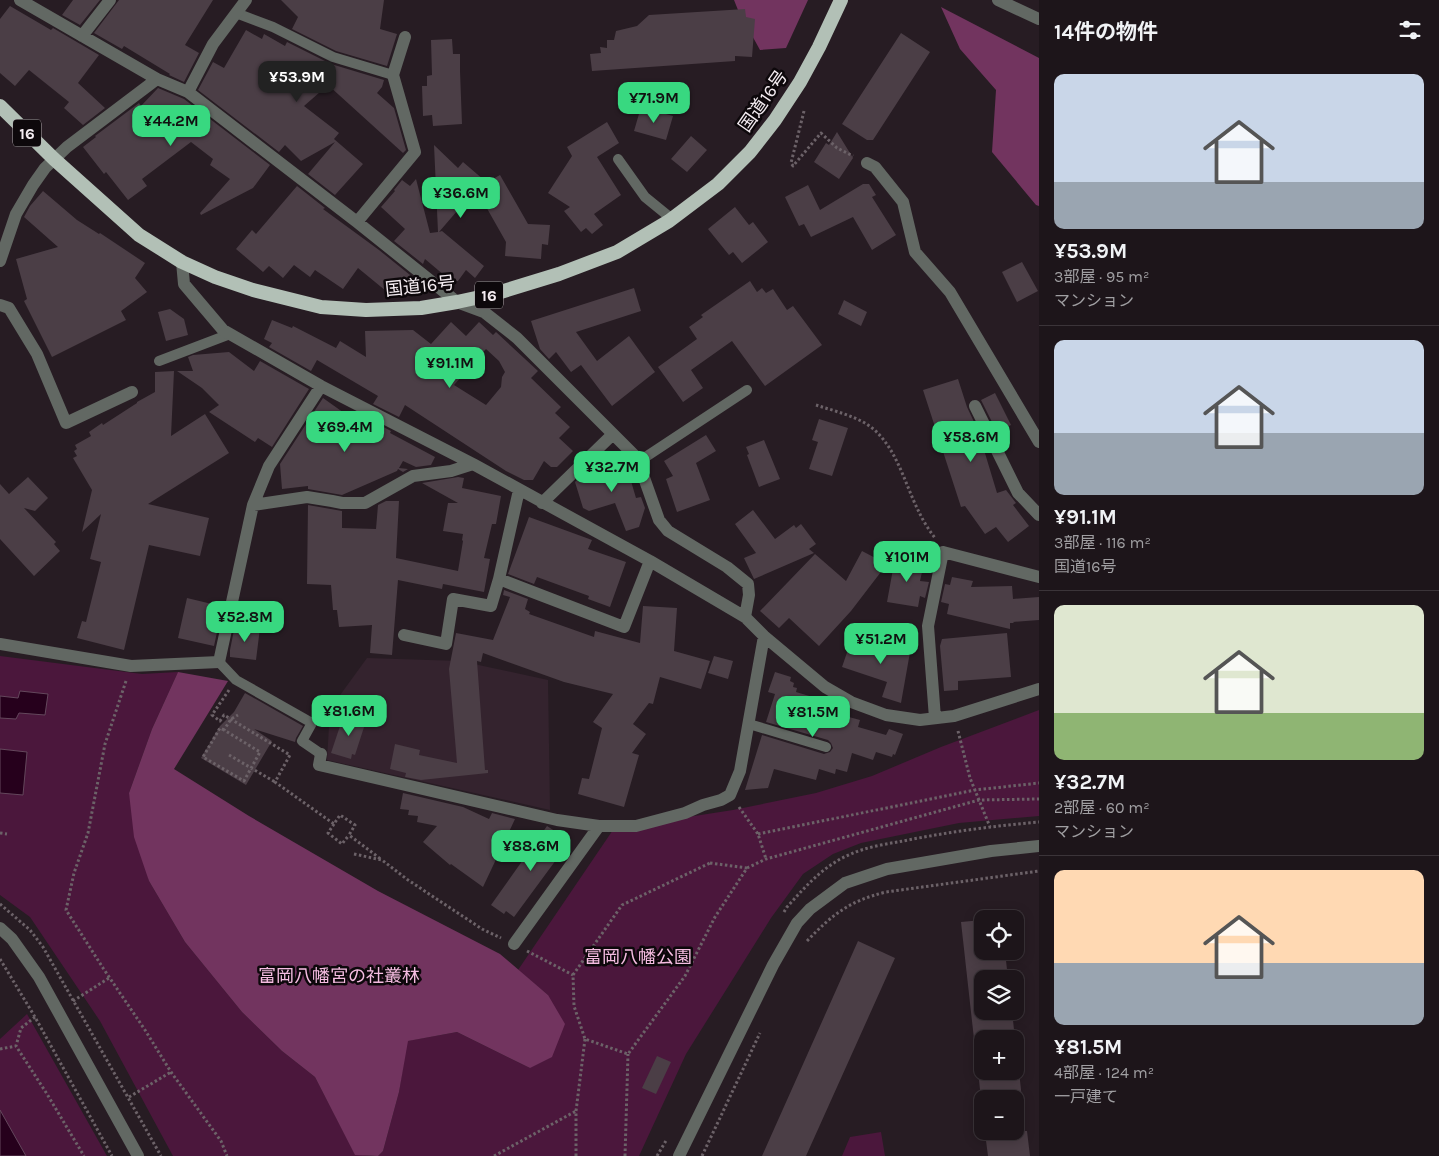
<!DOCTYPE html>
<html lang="ja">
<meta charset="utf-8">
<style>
:root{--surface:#1d151a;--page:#2a2227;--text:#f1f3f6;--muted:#a09fa2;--line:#3b3439;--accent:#38d880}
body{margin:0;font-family:Karla,"Noto Sans JP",sans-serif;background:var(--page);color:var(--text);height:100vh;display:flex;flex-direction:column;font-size:19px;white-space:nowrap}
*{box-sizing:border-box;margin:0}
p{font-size:16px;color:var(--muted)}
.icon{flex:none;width:28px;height:28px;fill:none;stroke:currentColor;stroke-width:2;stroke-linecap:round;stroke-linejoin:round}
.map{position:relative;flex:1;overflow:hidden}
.side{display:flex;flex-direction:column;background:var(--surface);width:400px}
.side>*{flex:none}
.fabs{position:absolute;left:974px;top:910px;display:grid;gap:10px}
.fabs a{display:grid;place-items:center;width:50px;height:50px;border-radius:10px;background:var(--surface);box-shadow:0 2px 12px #0003,0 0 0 1px var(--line);font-size:25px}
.price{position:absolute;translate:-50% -42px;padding:0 11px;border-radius:10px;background:var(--accent);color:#111;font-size:16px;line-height:32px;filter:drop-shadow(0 1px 2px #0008)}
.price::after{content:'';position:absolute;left:50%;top:30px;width:15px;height:11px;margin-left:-8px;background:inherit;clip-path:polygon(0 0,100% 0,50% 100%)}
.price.selected{background:#222;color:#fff}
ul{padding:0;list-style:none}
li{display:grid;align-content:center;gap:10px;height:265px;padding:0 15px}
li+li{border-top:1px solid var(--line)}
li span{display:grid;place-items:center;height:155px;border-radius:10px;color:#555}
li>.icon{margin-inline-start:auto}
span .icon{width:90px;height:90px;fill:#fffc;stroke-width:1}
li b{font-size:21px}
h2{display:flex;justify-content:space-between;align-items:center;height:60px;padding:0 15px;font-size:21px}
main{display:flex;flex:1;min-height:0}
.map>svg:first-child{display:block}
.built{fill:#34232e}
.green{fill:#4b173c}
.forest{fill:#72345f}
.water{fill:#26001c;stroke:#64475c}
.building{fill:#4b3e46;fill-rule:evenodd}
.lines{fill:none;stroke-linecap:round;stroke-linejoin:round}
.path{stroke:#6c6268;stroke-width:3;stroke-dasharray:2.5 2.5;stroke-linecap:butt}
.service{stroke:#626863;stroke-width:10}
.minor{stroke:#626863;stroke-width:12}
.tertiary{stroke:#626863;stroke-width:12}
.trunk{stroke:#b2c0b6;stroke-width:14}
.labels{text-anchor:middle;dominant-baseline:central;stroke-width:5;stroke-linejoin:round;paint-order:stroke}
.shield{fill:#0d080b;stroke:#afa8ac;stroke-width:1}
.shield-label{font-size:16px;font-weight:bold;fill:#f4ecf1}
.street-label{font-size:18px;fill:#f4ecf1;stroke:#0d080b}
.park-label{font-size:18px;fill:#f5bce1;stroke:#0d080b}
</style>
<main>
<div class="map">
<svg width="1039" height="1156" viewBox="0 0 1039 1156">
<rect width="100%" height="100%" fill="#271c23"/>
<!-- built -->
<path class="built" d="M367 658 460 661 548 680 550 810 327 760 330 709Z"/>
<!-- green -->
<path class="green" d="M0 656 142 674 178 672 152 729 129 793 149 881 185 942 242 1012 282 1051 315 1077 355 1154 371 1156H173L100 1021 30 917 0 895Z
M1039 710V816L959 823 861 843 833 854 803 874 771 918 686 1054 639 1156H378L383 1151 399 1092 407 1041 457 1032 530 1068 548 995 518 970 619 821 675 819 733 810 816 793 872 776 941 747Z
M27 1014 107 1156H0V1039Z
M881 1132 885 1156H842L850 1137Z"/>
<!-- forest -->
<path class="forest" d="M734 0H808L786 48 760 50 738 10Z
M941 7 1039 58V206L1036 205 992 152 996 90 960 49Z
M178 672 228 681 174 769 249 816 378 891 500 954 548 995 565 1024 552 1057 530 1068 457 1032 408 1041 399 1092 383 1151 378 1156 355 1155 315 1077 282 1051 242 1012 185 942 149 881 134 837 129 793 152 729Z"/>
<!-- water -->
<path class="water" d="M20 691 48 694 45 715 19 713 16 719 0 718V696L18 698Z
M0 749 27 752 23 795 0 793Z
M0 1110 26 1156H0Z"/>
<!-- building -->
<path class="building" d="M73 0H100L80 25 62 15Z
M119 0H213L185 45 199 53 184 82 169 75 170 74 124 46 122 49 94 33Z
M281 0H384L380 29 397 34 387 66 336 51 292 29 298 17Z
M10 6 51 30 53 28 99 55 78 83 105 108 83 125 64 108 69 102 29 70 15 86 0 73V19Z
M745 9 746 17 755 19 752 57 735 56V61L592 71 590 54 601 53 600 47 607 48V40H614L616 31 637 26 649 15Z
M246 30 262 39 264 34 285 46 287 42 331 64 384 80 382 87 377 93 394 108 406 150 403 153 328 85 304 106 339 133 334 139 363 164 335 195 308 174 335 142 301 161 285 145 279 152 198 90 213 62 224 68Z
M901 33 930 52 873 140H867L842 124Z
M452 39 453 54H460V71L462 124 433 126 432 115 423 116 422 86H427V76L432 75 431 40Z
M158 88 184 99 270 165 253 188 201 215 200 213 230 179 210 165 213 159 191 142 142 179 147 186 128 200 106 172 104 174 83 147 96 137 95 136 139 103 141 106Z
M641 107 673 116 666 140 634 131Z
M607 122 619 143 597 157 621 195 594 214 603 225 592 234 586 228 581 232 564 211 570 207 548 193 572 156 567 147Z
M837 132 853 158 839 179 814 162 826 143 829 145Z
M691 136 707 150 687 172 671 159Z
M434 145 458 168 463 162 484 180 477 188 500 175 528 224 550 225 548 245 542 244 541 259 505 256 506 242 476 189 439 232 442 231 484 266 475 278 466 270 458 281H451L425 259 423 264 394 241 405 229 381 207 395 191 394 190 402 180 410 186 416 179 430 233 438 232Z
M863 184H869L876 195 872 197 896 235 872 250 853 217 811 237 804 224 799 226 785 197 808 185 820 210Z
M297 186 325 208 323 209 379 250 415 279 412 287 386 291 358 268 343 289 315 270 310 277 294 265 283 278 269 266 263 272 236 249 252 230 256 234Z
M43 191 77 220 99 234 100 233 145 263 135 278 147 292 121 311 126 320 52 357 24 301 27 299 16 259 58 247 24 217 30 206Z
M735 207 749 225 753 222 768 242 742 263 733 252 729 255 708 229Z
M1022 262 1038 291 1017 302 1002 272Z
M750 281 757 292 762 288 766 293 773 289 787 310 793 306 822 345 765 386 732 341 691 370 703 388 683 402 658 367 697 339 689 327 703 317 701 315Z
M634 288 641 311 576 332 597 361 629 336 655 372 612 406 581 365 571 372 556 352 549 359 540 349 531 321Z
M844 300 867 312 861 326 838 314Z
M170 309 184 319 188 335 166 341 158 312Z
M272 320 292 328 293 326 336 348 340 341 366 357 365 331 413 330 431 344 451 322 466 336 479 322 493 335 496 332 538 371 531 378 561 407 555 413 570 427 559 438 573 451 557 467H551L544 461 533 480H524L506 471 405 405 399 417 373 404 378 396 317 360 311 371 269 347 272 343 264 339ZM486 349 499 361 505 372 502 377 501 387 486 405 454 385Z
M229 352 254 371 260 361 309 389 272 447 258 438 255 442 209 412 219 405 202 388 177 371H193L188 357 193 355Z
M174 371 171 436 205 414 229 453 148 504 209 518 200 556 149 545 124 650 77 638 82 621 86 622 101 562 90 559 101 514 82 532 92 490 73 458 77 456 74 451 77 449 75 445 91 436 89 432 102 423 103 425 137 403V402L155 392V372Z
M958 379 967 407 982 439 981 440 997 493 1006 490 1016 503 1013 505 1029 526 1008 542 996 527 985 534 965 506 961 507 923 390Z
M995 393 1011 425 997 432 981 400Z
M323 398 361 425 366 418 391 431 390 433 435 457 431 465 416 467 403 461 399 468 408 469 403 472 398 469 397 471 342 495 308 489V486L282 489 280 464Z
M819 419 848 428 832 476 809 469 818 442 812 440Z
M706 435 716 451 696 463 710 500 677 512 666 479 673 476 664 461Z
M764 440 780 479 759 487 747 455 749 454 746 447Z
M618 457 623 472 628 471 636 498 641 497 645 508 639 527 626 531 615 503 589 511 583 508 575 482 577 480 604 470 601 462Z
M28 477 48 498 35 511 24 508 56 542 54 544 60 551 34 576 0 539V484L9 494Z
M458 477 464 478 462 488 501 496 496 524H492L484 558 490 559 484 592 443 584 442 589 398 580 392 655 370 653 372 625 339 627 337 610H333L331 585 307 584 308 505 342 511V528L376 529 378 505 386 501H399L396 558 458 571 463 541 462 540 463 534 443 531 448 503H458L422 483Z
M753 510 775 539 794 525 796 528 801 524 816 544 809 549 814 553 754 579 744 558 756 553 735 524Z
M529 517 592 540 588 549 626 562 610 607 588 599 589 596 537 577 534 584 508 574Z
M862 551 887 564 851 611 819 646 789 618 779 628 760 611 815 554 846 581Z
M895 558 924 563 920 581 929 582 925 598 920 596 918 607 887 602Z
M952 577 973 581 971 587 1012 586 1013 599 1039 597V620L1013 622 1014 623H1010V629L947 614 949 604 941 602 945 584 950 585Z
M504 590 528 599 525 609 530 612 529 614 594 637 595 631 640 643 643 606 677 608 674 651 710 661 701 689 660 677 653 704 649 703 633 724 646 734 632 753 639 755 624 807 578 794 582 778 589 779 602 728 593 722 613 694 564 682 483 653 481 662 477 661 485 770H488V773L421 780 405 777 406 773 390 769 395 744 420 750 419 755 457 763 449 669 456 633 493 640 510 597 503 595Z
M187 598 216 605 214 615 218 616 216 623H219L214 646 178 638Z
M235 625 260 628 256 660 230 657V650Z
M1007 633 1011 677 958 681V690L944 691 940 646 942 639Z
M897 637 912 641 901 703 882 697 887 682 842 667 852 638 893 653Z
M714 656 733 661 728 679 708 673Z
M775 672 791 677 790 681 794 683 793 687 797 688 796 692 816 698 815 701 836 708 834 713 860 720 858 727 886 735 889 729 903 734 895 755 893 754 892 757 876 752 873 760 852 753 847 772 836 769 835 774 819 769 816 780 774 769 768 788 745 790 762 735 824 754 830 752 833 748 831 743 828 740 766 722 775 694 768 692Z
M245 693 303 726 296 738 295 742 254 729 272 741 246 785 201 758 220 726 234 712Z
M344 714 366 721 355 755 352 754 351 759 331 753Z
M403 793 463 807 489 819 492 813 515 819 483 887 451 864 450 865 423 842 437 826 417 822 418 816 408 815 409 810 400 809Z
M547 826 570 841 514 917 506 911 504 914 491 905Z
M982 920V951H1005L1008 979H982V1011H1012L1015 1039H974L961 922Z
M858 941 895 958 806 1156H762Z
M657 1056 671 1062 656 1094 642 1088Z
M978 1071H1019L1022 1099H981Z
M999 1131H1027L1030 1156H988L985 1133Z"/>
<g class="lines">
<!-- path -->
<path class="path" d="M804 111 791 163 793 166 821 133 837 148 853 156
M816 405C831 410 848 414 863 422 895 439 904 483 919 512 923 521 929 530 935 538
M126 681 105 744 88 833 74 873 66 910 103 968 145 1030 171 1072 221 1141 227 1156
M229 690 212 715 220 721 224 715 290 755 275 782 334 824 340 815 355 825 349 835 382 860
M224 730 220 728 203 757 244 781 260 752 224 730 231 719 238 715
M958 731 970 778 990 827
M229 755 275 782
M739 807 758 834 766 859
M334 824 328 833 342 844 349 835
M0 833 7 834
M758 834 975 790 1039 783
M354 854 382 860 408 880 482 929 501 938
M710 863 747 868 715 917 685 976 628 1054 585 1039 574 1006 573 975 622 905Z
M747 868 766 859 979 800 1039 799
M0 904 30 930 43 947 161 1156
M784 912 787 907C806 886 824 865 851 854 866 847 886 844 903 841 948 832 993 826 1039 822
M807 941C833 914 849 901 886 892L1039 871
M527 951 573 975
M0 959 35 1017 112 1156
M73 1001 109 978
M35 1017 21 1028 16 1046 47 1094 84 1156
M0 1049 16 1046
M129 1097 171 1072
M494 1156 576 1111
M576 1156V1111L585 1039
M625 1156 628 1054
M657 1156 667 1139
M702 1156 760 1033"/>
<!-- service -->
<path class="service" d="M236 13 273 27 333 57 393 75
M618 159 645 197 672 219
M159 361 230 334
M638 462 747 390
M219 662 236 680 312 723 302 741 321 754
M749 724 826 747"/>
<!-- minor -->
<path class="minor" d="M20 0 157 79 188 92 357 222 457 302 484 312 517 338 637 458 659 520 668 531 727 567 748 584 749 595 745 617
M82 36 110 0
M188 92 213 44 246 0
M867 163 875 167 903 202 915 252 950 292 1039 442
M357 222 415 152 393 75 405 37
M0 261 16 214 33 185 45 168 67 147 157 79
M182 262 184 284 223 330 321 386 473 464 650 561 745 617 764 636 825 687 851 702 886 715 920 720 954 716 1039 689
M0 305 9 308 37 354 66 423 132 392
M975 406 1018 493 1039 515
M542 503 613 434
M253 505 307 497 332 501 342 503H365L413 476 451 471 473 464
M499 579 624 627 650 561
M404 635 446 644 453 599 491 606 499 579 519 490
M0 644 131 666 219 662 253 505 269 466 321 386
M935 718 928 626 943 552 1039 577
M321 754 319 765 557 820 599 826H636L685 813 703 805 721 800 730 795 740 771 764 636
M514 944 599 826"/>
<!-- tertiary -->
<path class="tertiary" d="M998 0 1039 19
M0 928 12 939 39 977 138 1156
M679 1156 773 965 797 923 810 909 845 883 887 869 991 851 1039 846"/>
<!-- trunk -->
<path class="trunk" d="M0 106 54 159 139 235 182 262 215 277 253 290 321 307 366 310 421 308 457 302 494 294 559 274 617 252 669 221 718 184 750 152 775 120 800 82 819 47 841 0"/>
</g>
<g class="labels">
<!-- shield labels -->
<g class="shield">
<rect x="13" y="119.5" width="28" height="27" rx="4"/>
<rect x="475" y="281.5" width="28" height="27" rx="4"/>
</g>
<g class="shield-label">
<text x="27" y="133">16</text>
<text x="489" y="295">16</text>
</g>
<!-- street labels -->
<g class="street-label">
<text transform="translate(763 101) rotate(-55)">国道16号</text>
<text transform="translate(420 286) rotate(-6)">国道16号</text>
</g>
<!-- park labels -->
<g class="park-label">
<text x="638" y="957">富岡八幡公園</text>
<text x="339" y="976">富岡八幡宮の社叢林</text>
</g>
</g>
</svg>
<div class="fabs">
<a><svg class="icon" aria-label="locate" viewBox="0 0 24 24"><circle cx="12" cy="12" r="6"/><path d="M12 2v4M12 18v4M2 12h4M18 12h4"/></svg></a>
<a><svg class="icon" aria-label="layers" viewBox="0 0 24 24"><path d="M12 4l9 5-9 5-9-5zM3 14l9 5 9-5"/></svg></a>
<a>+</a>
<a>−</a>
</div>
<b class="price selected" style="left:297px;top:103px">¥53.9M</b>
<b class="price" style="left:654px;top:124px">¥71.9M</b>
<b class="price" style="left:171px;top:147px">¥44.2M</b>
<b class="price" style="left:461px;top:219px">¥36.6M</b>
<b class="price" style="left:450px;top:389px">¥91.1M</b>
<b class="price" style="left:345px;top:453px">¥69.4M</b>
<b class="price" style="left:971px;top:463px">¥58.6M</b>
<b class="price" style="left:612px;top:493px">¥32.7M</b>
<b class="price" style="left:907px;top:583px">¥101M</b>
<b class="price" style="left:245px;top:643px">¥52.8M</b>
<b class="price" style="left:881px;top:665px">¥51.2M</b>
<b class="price" style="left:349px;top:737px">¥81.6M</b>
<b class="price" style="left:813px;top:738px">¥81.5M</b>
<b class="price" style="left:531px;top:872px">¥88.6M</b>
</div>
<section class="side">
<h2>14件の物件<svg class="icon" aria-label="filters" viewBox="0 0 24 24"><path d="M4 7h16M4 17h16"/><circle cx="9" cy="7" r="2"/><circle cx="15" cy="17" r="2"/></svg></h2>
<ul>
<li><span style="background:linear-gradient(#c9d6e8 70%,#9aa5b1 0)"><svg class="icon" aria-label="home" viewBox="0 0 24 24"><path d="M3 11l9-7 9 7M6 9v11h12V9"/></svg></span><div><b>¥53.9M</b><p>3部屋 · 95 m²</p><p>マンション</p></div></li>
<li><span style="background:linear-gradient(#c9d6e8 60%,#9aa5b1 0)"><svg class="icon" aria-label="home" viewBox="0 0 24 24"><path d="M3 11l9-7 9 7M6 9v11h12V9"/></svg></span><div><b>¥91.1M</b><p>3部屋 · 116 m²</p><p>国道16号</p></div></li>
<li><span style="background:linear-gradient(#dfe7d0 70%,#8fb573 0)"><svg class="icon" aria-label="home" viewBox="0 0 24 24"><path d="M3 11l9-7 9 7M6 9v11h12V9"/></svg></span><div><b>¥32.7M</b><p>2部屋 · 60 m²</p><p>マンション</p></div></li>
<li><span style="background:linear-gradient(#ffd9b3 60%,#9aa5b1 0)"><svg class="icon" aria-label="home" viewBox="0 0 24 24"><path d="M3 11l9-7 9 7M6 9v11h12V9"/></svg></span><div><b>¥81.5M</b><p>4部屋 · 124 m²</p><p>一戸建て</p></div></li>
</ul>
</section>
</main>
